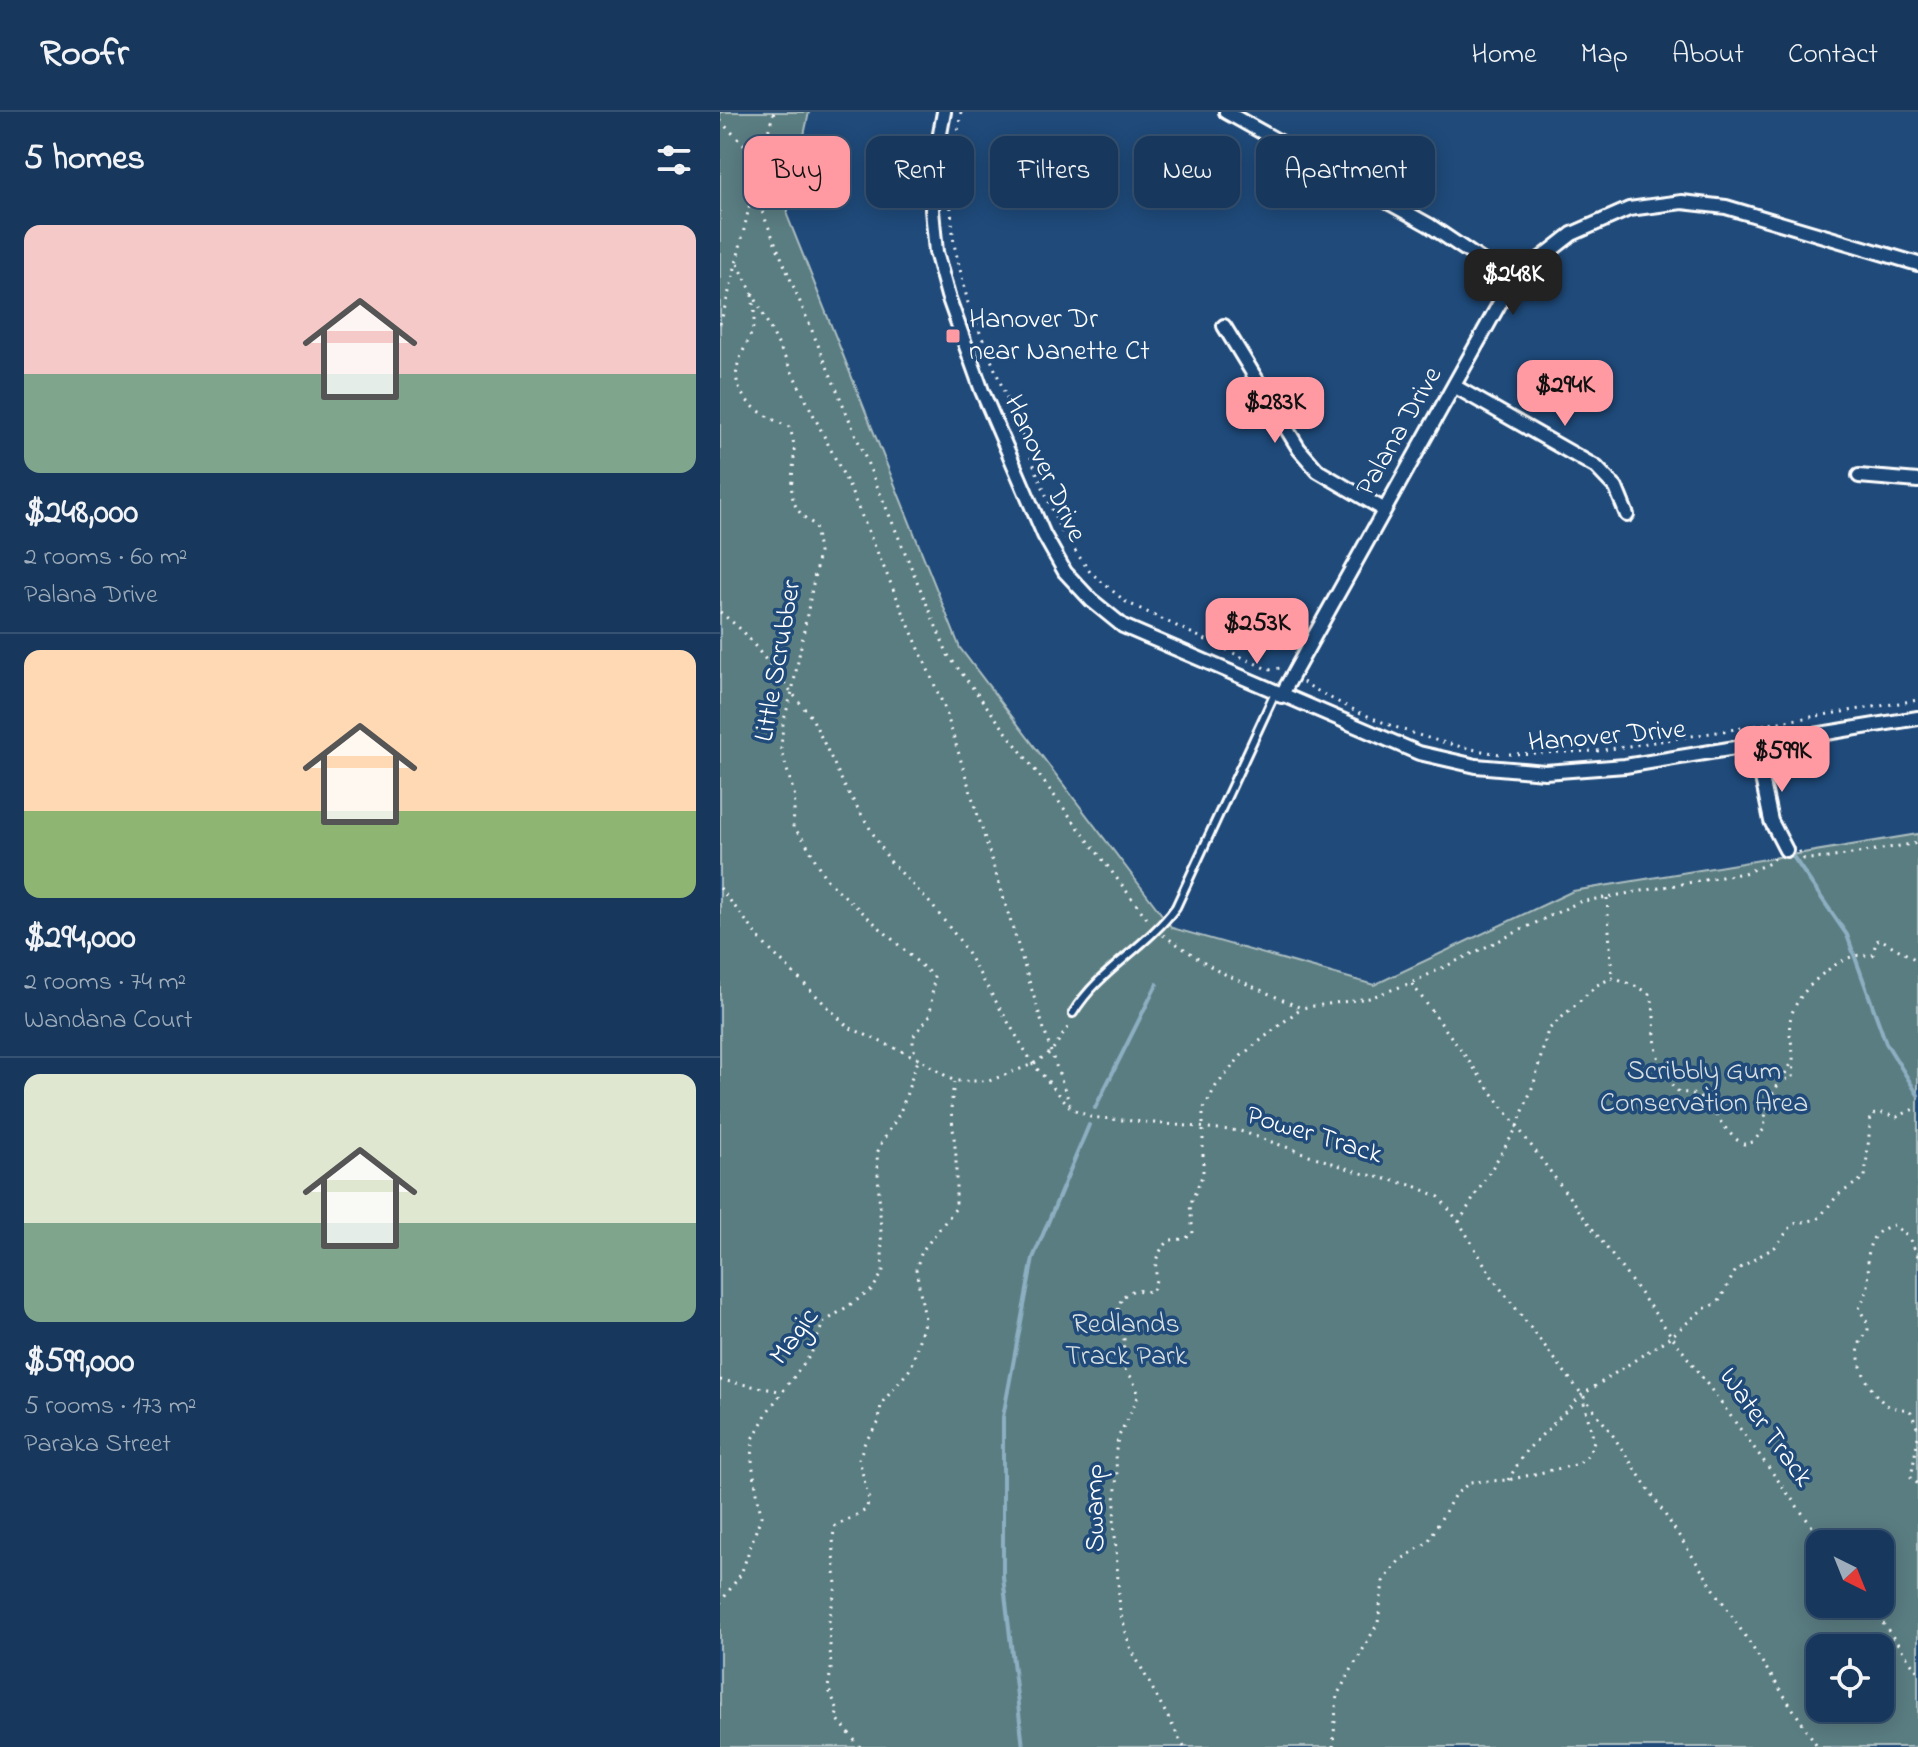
<!DOCTYPE html>
<meta charset="utf-8">
<style>
:root{--surface:#17385c;--page:#203f62;--text:#f1f3f6;--muted:#9eacbb;--line:#365272;--accent:#ff9aa2}
body{margin:0;font-family:"Indie Flower",sans-serif;background:var(--page);color:var(--text);height:100vh;display:flex;flex-direction:column;font-size:30px;white-space:nowrap}
*{box-sizing:border-box;margin:0}
p{font-size:26px;color:var(--muted)}
.icon{flex:none;width:44px;height:44px;fill:none;stroke:currentColor;stroke-width:2;stroke-linecap:round;stroke-linejoin:round}
.map{position:relative;flex:1;overflow:hidden}
.side{display:flex;flex-direction:column;background:var(--surface);width:720px}
.side>*{flex:none}
.top-card{position:absolute;left:24px;top:24px;width:760px;height:72px;display:flex;gap:16px}
.needle{width:52px;rotate:137deg}
.controls{position:absolute;left:1086px;top:1418px;display:grid;gap:16px}
.controls a{display:grid;place-items:center;width:88px;height:88px;border-radius:16px;background:var(--surface);box-shadow:0 4px 20px #0003,0 0 0 2px var(--line);font-size:40px}
.price{position:absolute;translate:-50% -68px;padding:0 18px;border-radius:16px;background:var(--accent);color:#111;font-size:26px;line-height:52px;filter:drop-shadow(0 2px 4px #0008)}
.price::after{content:'';position:absolute;left:50%;top:48px;width:24px;height:18px;margin-left:-12px;background:inherit;clip-path:polygon(0 0,100% 0,50% 100%)}
.price.active{background:#222;color:#fff}
ul{padding:0;list-style:none}
li{display:grid;align-content:center;gap:16px;height:424px;padding:0 24px}
li+li{border-top:2px solid var(--line)}
li span{display:grid;place-items:center;height:248px;border-radius:16px;color:#555}
li>.icon{margin-inline-start:auto}
span .icon{width:144px;height:144px;fill:#fffc;stroke-width:1}
li b{font-size:34px}
h2{display:flex;justify-content:space-between;align-items:center;height:96px;padding:0 24px;font-size:34px}
.chip{padding:0 28px;border-radius:16px;background:var(--surface);box-shadow:0 4px 20px #0003,0 0 0 2px var(--line);font-size:28px;line-height:72px}
.chip.active{background:var(--accent);color:#111}
header{display:flex;align-items:center;gap:48px;box-sizing:border-box;height:112px;padding:0 40px;background:var(--surface);border-bottom:2px solid var(--line)}
header strong{font-size:38px}
nav{display:flex;gap:44px;margin-inline-start:auto;font-size:28px}
main{display:flex;flex:1;min-height:0}
.map>svg:first-child{display:block}
.green{fill:#5a7d82;stroke:#acbec0;stroke-width:2;fill-rule:evenodd}
.lines{fill:none;stroke-linecap:round;stroke-linejoin:round}
.stream{stroke:#8dafc2;stroke-width:4}
.lane-casing{stroke:#fff;stroke-width:12}
.street-casing{stroke:#fff;stroke-width:18}
.path{stroke:#fff;stroke-width:3;stroke-dasharray:2 6;stroke-linecap:butt}
.lane{stroke:#1f4a7a;stroke-width:6}
.street{stroke:#1f4a7a;stroke-width:12}
.poi-dot{fill:#ff9aa2;stroke:#1f4a7a;stroke-width:3}
.labels{text-anchor:middle;dominant-baseline:central;stroke-width:7;stroke-linejoin:round;paint-order:stroke}
.poi-label{font-size:28px;fill:#fff;stroke:#1f4a7a;text-anchor:start}
.street-label{font-size:28px;fill:#fff;stroke:#1f4a7a}
.park-label{font-size:28px;fill:#d6dee0;stroke:#1f4a7a}
</style>
<header>
<strong>Roofr</strong>
<nav><a>Home</a><a>Map</a><a>About</a><a>Contact</a></nav>
</header>
<main>
<section class="side">
<h2>5 homes<svg class="icon" aria-label="filters" viewBox="0 0 24 24"><path d="M4 7h16M4 17h16"/><circle cx="9" cy="7" r="2"/><circle cx="15" cy="17" r="2"/></svg></h2>
<ul>
<li><span style="background:linear-gradient(#f6c9c9 60%,#7fa58c 0)"><svg class="icon" aria-label="home" viewBox="0 0 24 24"><path d="M3 11l9-7 9 7M6 9v11h12V9"/></svg></span><div><b>$248,000</b><p>2 rooms · 60 m²</p><p>Palana Drive</p></div></li>
<li><span style="background:linear-gradient(#ffd9b3 65%,#8fb573 0)"><svg class="icon" aria-label="home" viewBox="0 0 24 24"><path d="M3 11l9-7 9 7M6 9v11h12V9"/></svg></span><div><b>$294,000</b><p>2 rooms · 74 m²</p><p>Wandana Court</p></div></li>
<li><span style="background:linear-gradient(#dfe7d0 60%,#7fa58c 0)"><svg class="icon" aria-label="home" viewBox="0 0 24 24"><path d="M3 11l9-7 9 7M6 9v11h12V9"/></svg></span><div><b>$599,000</b><p>5 rooms · 173 m²</p><p>Paraka Street</p></div></li>
</ul>
</section>
<div class="map">
<svg width="1198" height="1635" viewBox="0 0 1198 1635">
<rect width="100%" height="100%" fill="#1f4a7a"/>
<filter id="ink" filterUnits="userSpaceOnUse"><feTurbulence type="fractalNoise" baseFrequency=".0125" numOctaves="2"/><feDisplacementMap in="SourceGraphic" scale="16" xChannelSelector="R" yChannelSelector="G"/><feConvolveMatrix kernelMatrix="1 2 1 2 8 2 1 2 1" color-interpolation-filters="sRGB"/></filter>
<g filter="url(#ink)">
<!-- green -->
<path class="green" d="M0 0H89L67 103 240 536 452 816 654 873 853 779 1198 722V1635H0ZM1100 1432H1160V1492H1100ZM1100 1536H1160V1596H1100Z"/>
<g class="lines">
<!-- stream -->
<path class="stream" d="M1070 740 1127 823 1166 931 1198 983
M375 996 437 872
M303 1635 283 1465V1305L313 1146 369 1013"/>
<!-- lane casing -->
<g class="lane-casing">
<path id="lane" d="M353 901C379 858 426 836 456 795L555 581"/>
</g>
<!-- street casing -->
<g class="street-casing">
<path id="street" d="M224 0 215 49 212 98 216 140 228 184 262 279 324 423 345 460 371 488 403 514 699 641 756 654 825 660 905 654 1198 606
M506 0 709 113 792 169
M504 214 579 337 598 359 663 397
M734 274 876 355 896 376 907 403
M1139 364 1198 369
M561 584 792 169 852 122 909 97 962 90 1006 95 1198 152
M1035 632 1051 709 1066 738"/>
</g>
<!-- path -->
<path class="path" d="M241 0 229 75 234 132 248 191 340 417 370 460 406 490 549 558 560 556
M0 9 39 47
M33 78 228 543 429 809
M18 152 127 370 225 597 331 940 350 992
M32 183C33 191 35 200 34 208 33 224 24 234 19 249 7 284 41 303 69 315 86 353 51 387 95 413L99 441 72 580 63 611 61 637 75 685 73 716C91 732 94 751 108 769L214 865 210 903 193 925V936L199 947
M0 212C21 142 32 70 54 0
M0 500 23 519 92 606 125 675 169 748 211 792 240 829 313 952 351 996 370 1005 520 1019 641 1061 695 1074 719 1085 739 1110 774 1168 890 1319 1098 1635
M583 570C640 606 714 633 781 642
M789 642 877 639 1198 588
M1079 739 1084 747 1108 746 1198 731
M0 776 46 834 128 915 199 947 234 969H269L313 952 331 940 351 911
M887 786 892 866
M443 823 498 859 581 896 649 886 691 871 859 790 1024 761 1050 751 1055 744
M692 872 1105 1432
M1058 969 1073 966 1074 950
M739 1110 796 1017 814 971 828 918 877 873 892 866C903 870 919 874 928 881 942 895 922 949 960 981 991 977 998 1020 1024 1032L1033 1030 1045 1016C1043 985 1061 973 1073 948 1074 935 1068 924 1070 910 1073 883 1109 852 1134 844 1142 842 1146 844 1153 843L1156 829 1160 827 1198 849
M1198 1144 1189 1126 1174 1113C1136 1123 1153 1157 1147 1179 1145 1185 1141 1191 1139 1197 1142 1202 1147 1208 1148 1214 1149 1223 1142 1224 1140 1231 1133 1249 1152 1284 1167 1293 1176 1298 1183 1295 1191 1300L1198 1318
M0 1268 59 1279
M1198 1325 1191 1366 1198 1372
M788 1368 806 1339 862 1283 953 1223 983 1197 998 1191 1016 1158 1055 1135 1073 1112 1098 1107 1118 1083 1145 1065 1151 1003 1162 1001 1177 1005 1198 995
M0 1491 21 1462 41 1404 32 1351 33 1327 48 1299 91 1242 103 1211 152 1178 163 1160 157 1042C162 1026 172 1016 179 1002 187 985 191 964 199 947
M1149 1492 1198 1560
M140 1635 116 1605 118 1598 108 1576 111 1557 109 1508 116 1474 113 1425 115 1414 146 1398 149 1388 139 1347 145 1330 159 1310 161 1292 191 1256 205 1207 196 1157 202 1139 236 1096V1044L231 997 234 969
M464 1635 410 1535 400 1499 394 1408 397 1359 395 1344 398 1326 419 1283 412 1266 403 1256 404 1227 396 1205 402 1185 414 1178 432 1180C443 1159 425 1151 450 1128L464 1127 473 1122 470 1093 483 1062V998L496 974 521 944 581 896
M613 1635 617 1583 658 1511 663 1470 679 1449 708 1430 734 1384 750 1370 788 1368 859 1352 869 1342 874 1329 863 1287"/>
<!-- lane -->
<use href="#lane" class="lane"/>
<!-- street -->
<use href="#street" class="street"/>
</g>
</g>
<!-- markers -->
<rect class="poi-dot" x="225" y="216" width="16" height="16" rx="4"/>
<g class="labels">
<!-- poi labels -->
<g class="poi-label">
<text x="249" y="208">Hanover Dr<tspan x="249" dy="32">near Nanette Ct</tspan></text>
</g>
<!-- street labels -->
<g class="street-label">
<text transform="translate(680 320) rotate(-60)">Palana Drive</text>
<text transform="translate(324 357) rotate(65)">Hanover Drive</text>
<text transform="translate(59 549) rotate(-80)">Little Scrubber</text>
<text transform="translate(887 625) rotate(-5)">Hanover Drive</text>
<text transform="translate(594 1024) rotate(17)">Power Track</text>
<text transform="translate(75 1225) rotate(-54)">Magic</text>
<text transform="translate(1045 1316) rotate(54)">Water Track</text>
<text transform="translate(376 1396) rotate(-91)">Swamp</text>
</g>
<!-- park labels -->
<g class="park-label">
<text x="984" y="960">Scribbly Gum<tspan x="984" dy="32">Conservation Area</tspan></text>
<text x="406" y="1213">Redlands<tspan x="406" dy="32">Track Park</tspan></text>
</g>
</g>
</svg>
<div class="controls">
<a><svg class="needle" viewBox="-14 -14 28 28"><path d="M0-13l5 13h-10z" fill="#e53935"/><path d="M0 13l5-13h-10z" fill="#9eacbb"/></svg></a>
<a><svg class="icon" aria-label="locate" viewBox="0 0 24 24"><circle cx="12" cy="12" r="6"/><path d="M12 2v4M12 18v4M2 12h4M18 12h4"/></svg></a>
</div>
<b class="price active" style="left:793px;top:205px">$248K</b>
<b class="price" style="left:845px;top:316px">$294K</b>
<b class="price" style="left:555px;top:333px">$283K</b>
<b class="price" style="left:537px;top:554px">$253K</b>
<b class="price" style="left:1062px;top:682px">$599K</b>
<div class="top-card">
<a class="chip active">Buy</a>
<a class="chip">Rent</a>
<a class="chip">Filters</a>
<a class="chip">New</a>
<a class="chip">Apartment</a>
</div>
</div>
</main>
